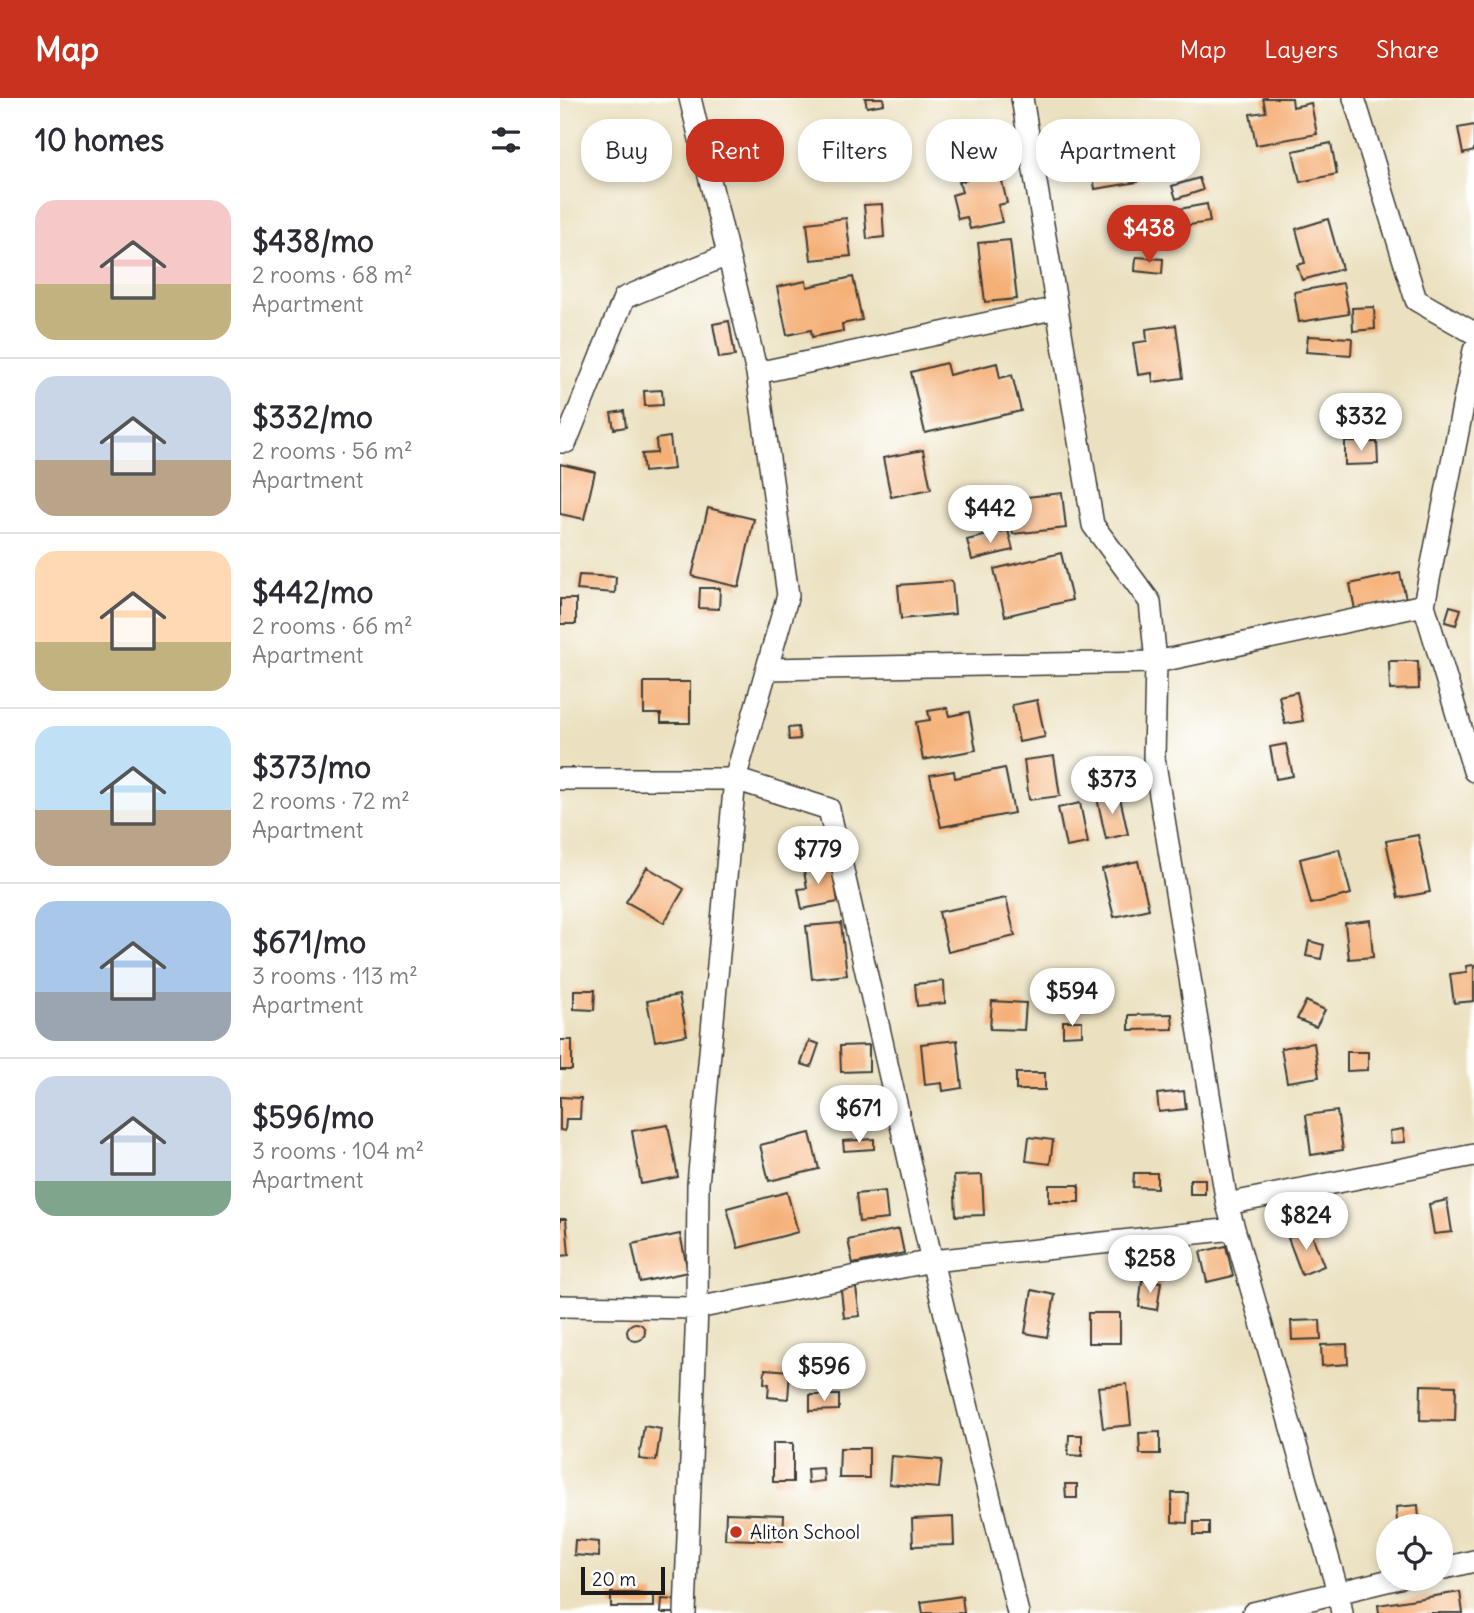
<!DOCTYPE html>
<meta charset="utf-8">
<style>
:root{--surface:#fff;--page:#f2f2f3;--text:#2b2b33;--muted:#7c7c81;--line:#e1e1e2;--accent:#c8321e}
body{margin:0;font-family:Delius,sans-serif;background:var(--page);color:var(--text);height:100vh;display:flex;flex-direction:column;font-size:26px;white-space:nowrap}
*{box-sizing:border-box;margin:0}
p{font-size:23px;color:var(--muted)}
.icon{flex:none;width:38px;height:38px;fill:none;stroke:currentColor;stroke-width:2;stroke-linecap:round;stroke-linejoin:round}
.map{position:relative;flex:1;overflow:hidden}
.drawer{display:flex;flex-direction:column;background:var(--surface);width:560px}
.drawer>*{flex:none}
.banner{position:absolute;left:21px;top:21px;width:665px;height:63px;display:flex;gap:14px}
.fabs{position:absolute;left:816px;top:1416px;display:grid;gap:14px}
.fabs a{display:grid;place-items:center;width:77px;height:77px;border-radius:50%;background:var(--surface);box-shadow:0 4px 10px #0003;font-size:35px}
.scale{position:absolute;left:21px;bottom:18px;width:84px;box-sizing:border-box;padding-left:7px;border:4px solid #1c1c1c;border-top:0;font-size:19px;line-height:24px;white-space:nowrap;color:#1c1c1c;-webkit-text-stroke:5px #fff;paint-order:stroke}
.price{position:absolute;translate:-50% -60px;padding:0 16px;border-radius:24px;background:#fff;color:#222;font-size:23px;line-height:46px;filter:drop-shadow(0 2px 4px #0008)}
.price::after{content:'';position:absolute;left:50%;top:42px;width:21px;height:16px;margin-left:-10px;background:inherit;clip-path:polygon(0 0,100% 0,50% 100%)}
.price.selected{background:var(--accent);color:#fff}
ul{padding:0;list-style:none}
li{display:flex;align-items:center;gap:21px;height:175px;padding:0 35px}
li+li{border-top:2px solid var(--line)}
li span{display:grid;place-items:center;flex:none;width:196px;height:140px;border-radius:21px;color:#555}
li>.icon{margin-inline-start:auto}
span .icon{width:84px;height:84px;fill:#fffc;stroke-width:1}
li b{font-size:30px}
h2{display:flex;justify-content:space-between;align-items:center;height:84px;padding:0 35px;font-size:30px}
.pill{padding:0 24px;border-radius:28px;background:var(--surface);box-shadow:0 4px 10px #0003;font-size:24px;line-height:63px}
.pill.selected{background:var(--accent);color:#fff}
header{display:flex;align-items:center;gap:42px;box-sizing:border-box;height:98px;padding:0 35px;background:var(--accent);color:#fff}
header strong{font-size:33px}
nav{display:flex;gap:38px;margin-inline-start:auto;font-size:24px}
main{display:flex;flex:1;min-height:0}
.map>svg:first-child{display:block}
.building{fill:#f5b078}
.lines{fill:none;stroke-linecap:round;stroke-linejoin:round}
.street-casing{stroke:#3b3a35;stroke-width:24}
.street{stroke:#fff;stroke-width:21}
.poi-dot{fill:#c8321e;stroke:#fff;stroke-width:2.5}
.labels{text-anchor:middle;dominant-baseline:central;stroke-width:5;stroke-linejoin:round;paint-order:stroke}
.poi-label{font-size:19px;fill:#1c1c1c;stroke:#fff;text-anchor:start}
</style>
<header>
<strong>Map</strong>
<nav><a>Map</a><a>Layers</a><a>Share</a></nav>
</header>
<main>
<section class="drawer">
<h2>10 homes<svg class="icon" aria-label="filters" viewBox="0 0 24 24"><path d="M4 7h16M4 17h16"/><circle cx="9" cy="7" r="2"/><circle cx="15" cy="17" r="2"/></svg></h2>
<ul>
<li><span style="background:linear-gradient(#f6c9c9 60%,#c2b280 0)"><svg class="icon" aria-label="home" viewBox="0 0 24 24"><path d="M3 11l9-7 9 7M6 9v11h12V9"/></svg></span><div><b>$438/mo</b><p>2 rooms · 68 m²</p><p>Apartment</p></div></li>
<li><span style="background:linear-gradient(#c9d6e8 60%,#b9a48a 0)"><svg class="icon" aria-label="home" viewBox="0 0 24 24"><path d="M3 11l9-7 9 7M6 9v11h12V9"/></svg></span><div><b>$332/mo</b><p>2 rooms · 56 m²</p><p>Apartment</p></div></li>
<li><span style="background:linear-gradient(#ffd9b3 65%,#c2b280 0)"><svg class="icon" aria-label="home" viewBox="0 0 24 24"><path d="M3 11l9-7 9 7M6 9v11h12V9"/></svg></span><div><b>$442/mo</b><p>2 rooms · 66 m²</p><p>Apartment</p></div></li>
<li><span style="background:linear-gradient(#bfe0f5 60%,#b9a48a 0)"><svg class="icon" aria-label="home" viewBox="0 0 24 24"><path d="M3 11l9-7 9 7M6 9v11h12V9"/></svg></span><div><b>$373/mo</b><p>2 rooms · 72 m²</p><p>Apartment</p></div></li>
<li><span style="background:linear-gradient(#a9c7e8 65%,#9aa5b1 0)"><svg class="icon" aria-label="home" viewBox="0 0 24 24"><path d="M3 11l9-7 9 7M6 9v11h12V9"/></svg></span><div><b>$671/mo</b><p>3 rooms · 113 m²</p><p>Apartment</p></div></li>
<li><span style="background:linear-gradient(#c9d6e8 75%,#7fa58c 0)"><svg class="icon" aria-label="home" viewBox="0 0 24 24"><path d="M3 11l9-7 9 7M6 9v11h12V9"/></svg></span><div><b>$596/mo</b><p>3 rooms · 104 m²</p><p>Apartment</p></div></li>
</ul>
</section>
<div class="map">
<svg width="914" height="1515" viewBox="0 0 914 1515">
<rect width="100%" height="100%" fill="#fff"/>
<filter id="ink" filterUnits="userSpaceOnUse"><feTurbulence type="fractalNoise" baseFrequency=".0143" numOctaves="2"/><feDisplacementMap in="SourceGraphic" scale="14" xChannelSelector="R" yChannelSelector="G"/><feConvolveMatrix kernelMatrix="1 2 1 2 8 2 1 2 1" color-interpolation-filters="sRGB"/></filter>
<filter id="wash" filterUnits="userSpaceOnUse"><feTurbulence type="fractalNoise" baseFrequency=".00686" numOctaves="4" result="noise"/><feDisplacementMap in="SourceGraphic" scale="28" xChannelSelector="R" yChannelSelector="G"/><feGaussianBlur stdDeviation="1.57" result="paint"/><feColorMatrix in="noise" values="0 0 0 0 0 0 0 0 0 0 0 0 0 0 0 0 0 1.4 0 .05"/><feComposite in="paint" operator="in"/></filter>
<g filter="url(#wash)">
<rect width="100%" height="100%" fill="#ebe1c0"/>
<g id="blocks">
<!-- building -->
<path class="building" d="M305 0H323L324 6 307 9Z
M703 0H732L733 9 751 5 757 36 696 47 690 16 706 14Z
M569 25 578 84 535 91 526 32Z
M914 27V53L903 56 898 30Z
M771 45 777 76 740 84 733 53Z
M423 71 425 78 440 75 447 105 438 107 442 124 410 131 407 119 398 121 392 97 402 94 399 84 407 82 406 75Z
M639 80 643 92 616 101 612 88Z
M322 106 324 139 307 141 304 107Z
M647 106 650 124 622 128 619 111Z
M286 120 291 158 251 162 247 125Z
M768 121 782 171 742 182 737 167 745 165 736 131Z
M450 142 457 201 425 204 418 145Z
M576 159 603 161 602 176 575 173Z
M293 179 302 222 282 226 283 233 252 239 251 232 227 237 217 189 246 183 247 189Z
M783 185 789 216 739 224 734 194Z
M814 209 815 231 793 233 792 210Z
M169 223 175 258 159 260 153 226Z
M616 227 623 280 593 284 592 275 578 277 573 245 587 243 586 231Z
M748 238 792 240 791 257 746 254Z
M386 265 389 277 437 265 440 280 452 277 461 313 365 335 351 274Z
M102 292 103 307 85 308 84 293Z
M64 313 66 329 54 331 51 315Z
M110 339 114 371 84 374 82 356 97 355 96 341Z
M785 344H817L818 366 785 367Z
M363 352 371 391 331 399 323 360Z
M0 366 35 374 24 421 0 416Z
M502 395 506 430 453 436 449 401Z
M148 410 194 421 179 489 132 478Z
M448 432 453 452 412 462 407 442Z
M501 455 512 502 445 518 434 471Z
M840 475 846 501 795 512 790 486Z
M19 477 56 479 55 495 17 492Z
M392 483 395 516 341 521 338 487Z
M140 490H160L159 511 139 510Z
M0 501H16V526H0Z
M890 508 901 511 896 527 885 524Z
M829 563H858L859 591 830 592Z
M84 584H130V625H101V616H84Z
M737 594 743 623 725 626 719 598Z
M477 602 485 639 459 644 452 607Z
M387 610 389 618 409 614 416 652 363 662 356 624 370 622 368 613Z
M238 629 240 641 229 642 228 630Z
M726 646 733 678 716 681 710 649Z
M494 658 500 698 469 702 464 662Z
M445 670 454 715 381 729 370 677 394 673 395 680Z
M559 695 568 736 546 741 537 700Z
M520 705 528 745 506 749 498 710Z
M858 737 870 794 838 800 826 743Z
M779 751 791 796 751 806 740 761Z
M271 763 278 804 242 811 238 791 247 790 243 768Z
M578 763 589 811 554 819 542 771Z
M87 769 124 791 104 825 66 804Z
M446 800 455 838 388 854 379 814Z
M810 822 813 859 789 861 785 825Z
M281 825 287 877 252 881 246 828Z
M749 843 764 847 761 861 746 858Z
M914 867V903L894 905 890 876 907 874 906 868Z
M495 879 512 880 508 911 491 910Z
M384 883 385 905 357 908 355 886Z
M14 892H35L34 912 14 911Z
M119 897 127 937 95 943 87 903Z
M432 903 466 905 464 932 430 931Z
M746 903 765 912 756 929 737 921Z
M612 916 613 931 569 932V917Z
M503 923H522V937L503 938Z
M0 942H12V972H0Z
M397 942 402 990 383 993 382 985 365 987 361 946Z
M249 943 259 946 251 969 241 966Z
M754 945 759 979 727 984 721 950Z
M309 947V973L281 974 280 948Z
M787 954H808V972L787 973Z
M456 975H485V992H456Z
M624 993 626 1011 599 1014 597 996Z
M0 999 21 1000 20 1021H6L5 1033 0 1032Z
M777 1013 783 1052 751 1057 746 1017Z
M108 1027 118 1079 81 1086 72 1033Z
M843 1031 845 1044 831 1045 830 1033Z
M250 1035 259 1071 209 1083 200 1047Z
M469 1039 493 1042 490 1066 466 1063Z
M314 1041V1051L284 1053 283 1043Z
M574 1075H597V1090L573 1089Z
M422 1077 424 1117 396 1118 394 1078Z
M630 1081H645V1096H630Z
M489 1087H519V1104H489Z
M325 1093 328 1121 299 1124 296 1096Z
M227 1094 238 1134 178 1150 167 1110Z
M887 1102 892 1134 874 1136 869 1106Z
M0 1121H6L9 1157 0 1158Z
M339 1131 344 1155 293 1166 288 1142Z
M750 1132 764 1168 742 1177 728 1140Z
M120 1136 128 1174 80 1184 72 1146Z
M666 1148 673 1178 647 1184 640 1154Z
M582 1182 601 1184 597 1212 579 1209Z
M296 1190 300 1218 284 1220 281 1192Z
M472 1192 495 1197 487 1239 465 1235Z
M528 1215H560V1245H528Z
M760 1222 761 1241 732 1242 731 1223Z
M67 1234a9 9 0 1 1 18 0a9 9 0 1 1-18 0Z
M787 1246 788 1266 762 1268 761 1247Z
M232 1260H256V1287H240V1279H232Z
M205 1271 230 1273 228 1301 208 1299 209 1286 204 1285Z
M567 1286 571 1327 543 1330 538 1289Z
M861 1287 896 1288 895 1323 860 1322Z
M250 1297H279V1312L250 1313Z
M84 1328 101 1331 96 1363 79 1361Z
M600 1334V1356H580L579 1335Z
M509 1337H522V1358L508 1357Z
M213 1345H233V1384H213Z
M280 1350H309V1380H279Z
M331 1358 382 1362 379 1390 329 1386Z
M263 1370 264 1383 248 1385 247 1371Z
M505 1386H517V1400H506Z
M612 1395H628L627 1425 612 1424Z
M858 1407 859 1423 837 1424 836 1409Z
M166 1415 224 1417 223 1443 165 1441Z
M393 1419 394 1447 353 1448 352 1421Z
M634 1424H649V1437H634Z
M15 1442 39 1444V1459L14 1457Z
M900 1494 903 1515H819L818 1507Z
M51 1495H94V1509H51Z
M402 1498 404 1515H363L361 1504Z
M102 1501 117 1502 116 1515H101Z"/>
</g>
</g>
<g filter="url(#ink)">
<use href="#blocks" fill-opacity="0" stroke="#3b3a35" stroke-width="2"/>
<g class="lines">
<!-- street casing -->
<g class="street-casing">
<path id="street" d="M462 0 533 427 590 504 596 564 594 660 667 1106 778 1494 782 1515
M794 0 856 202 914 235
M914 252 864 507 914 673
M197 275 497 210
M0 344H6L64 200 167 157
M207 571 596 564 864 507
M0 681H175L269 711 372 1163 458 1515
M667 1106 914 1057
M0 1208 137 1210 372 1163 674 1131
M880 1471 914 1463
M125 1515 137 1210 138 1086 175 681 228 497 197 275 130 0
M693 1515 839 1480"/>
</g>
<!-- street -->
<use href="#street" class="street"/>
</g>
</g>
<!-- markers -->
<circle class="poi-dot" cx="176" cy="1434" r="7"/>
<g class="labels">
<!-- poi labels -->
<g class="poi-label">
<text x="190" y="1434">Aliton School</text>
</g>
</g>
</svg>
<div class="fabs">
<a><svg class="icon" aria-label="locate" viewBox="0 0 24 24"><circle cx="12" cy="12" r="6"/><path d="M12 2v4M12 18v4M2 12h4M18 12h4"/></svg></a>
</div>
<div class="scale">20 m</div>
<b class="price selected" style="left:589px;top:167px">$438</b>
<b class="price" style="left:801px;top:355px">$332</b>
<b class="price" style="left:430px;top:447px">$442</b>
<b class="price" style="left:552px;top:718px">$373</b>
<b class="price" style="left:258px;top:788px">$779</b>
<b class="price" style="left:512px;top:930px">$594</b>
<b class="price" style="left:299px;top:1047px">$671</b>
<b class="price" style="left:746px;top:1154px">$824</b>
<b class="price" style="left:590px;top:1197px">$258</b>
<b class="price" style="left:264px;top:1305px">$596</b>
<div class="banner">
<a class="pill">Buy</a>
<a class="pill selected">Rent</a>
<a class="pill">Filters</a>
<a class="pill">New</a>
<a class="pill">Apartment</a>
</div>
</div>
</main>
